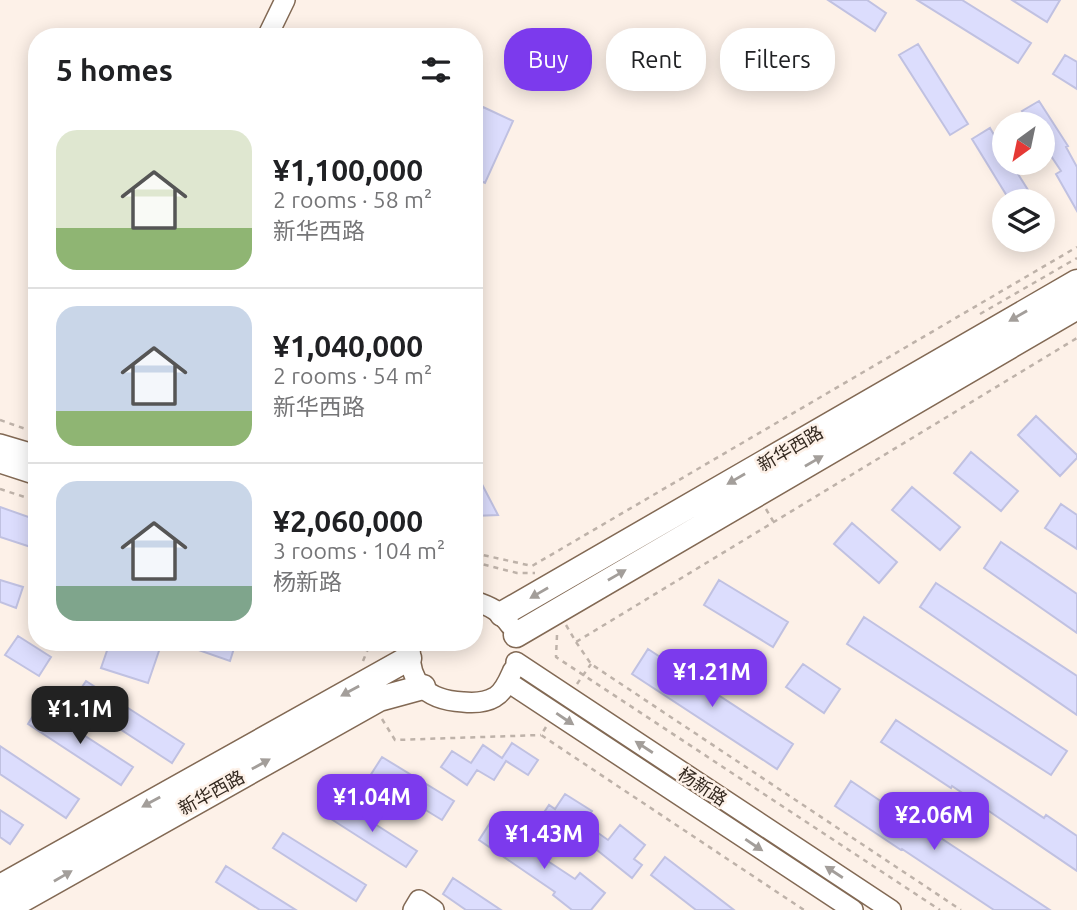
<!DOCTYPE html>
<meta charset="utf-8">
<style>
:root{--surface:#fff;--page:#f2f2f2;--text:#202124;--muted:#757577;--line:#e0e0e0;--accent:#7c3aed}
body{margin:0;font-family:Ubuntu,"Noto Sans SC",sans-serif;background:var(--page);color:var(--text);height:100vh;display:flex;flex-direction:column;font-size:26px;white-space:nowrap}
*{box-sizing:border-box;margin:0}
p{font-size:23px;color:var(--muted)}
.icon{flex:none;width:38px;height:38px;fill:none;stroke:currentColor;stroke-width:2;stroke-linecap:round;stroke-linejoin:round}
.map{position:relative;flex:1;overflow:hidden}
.drawer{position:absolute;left:28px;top:28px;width:455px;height:623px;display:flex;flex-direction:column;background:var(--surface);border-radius:28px;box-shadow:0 4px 18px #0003}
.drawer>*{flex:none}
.guide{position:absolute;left:504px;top:28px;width:467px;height:63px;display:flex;gap:14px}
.needle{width:46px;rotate:213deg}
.fabs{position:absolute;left:992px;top:112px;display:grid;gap:14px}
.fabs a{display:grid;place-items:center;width:63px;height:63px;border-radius:50%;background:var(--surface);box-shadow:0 4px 18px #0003;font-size:35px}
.price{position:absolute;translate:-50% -60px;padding:0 16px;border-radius:14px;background:var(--accent);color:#fff;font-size:23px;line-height:46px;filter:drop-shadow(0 2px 4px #0008)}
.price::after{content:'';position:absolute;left:50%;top:42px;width:21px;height:16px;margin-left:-10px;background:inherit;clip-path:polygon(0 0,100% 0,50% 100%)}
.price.active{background:#222;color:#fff}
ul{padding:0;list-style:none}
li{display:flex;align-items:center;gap:21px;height:175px;padding:0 28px}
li+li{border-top:2px solid var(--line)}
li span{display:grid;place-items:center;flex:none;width:196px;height:140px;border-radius:21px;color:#555}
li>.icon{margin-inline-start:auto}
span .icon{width:84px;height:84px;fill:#fffc;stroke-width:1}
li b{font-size:30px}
h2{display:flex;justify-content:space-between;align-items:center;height:84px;padding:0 28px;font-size:30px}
.tag{padding:0 24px;border-radius:28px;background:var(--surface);box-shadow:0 4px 18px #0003;font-size:24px;line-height:63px}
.tag.active{background:var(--accent);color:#fff}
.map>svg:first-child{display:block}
.building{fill:#dcddfd;stroke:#c0c1e1;stroke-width:2}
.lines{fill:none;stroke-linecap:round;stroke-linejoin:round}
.minor-casing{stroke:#826954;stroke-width:22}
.major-casing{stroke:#826954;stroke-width:27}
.path{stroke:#beb2a9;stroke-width:2.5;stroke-dasharray:5 5;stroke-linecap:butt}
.minor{stroke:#fff;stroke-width:19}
.major{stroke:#fff;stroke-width:24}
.oneway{fill:#a39e9a}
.labels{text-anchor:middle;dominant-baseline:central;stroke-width:5;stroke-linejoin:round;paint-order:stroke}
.street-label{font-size:18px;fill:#33281f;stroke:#fdf1e8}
</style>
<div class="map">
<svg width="1077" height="910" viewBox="0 0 1077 910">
<rect width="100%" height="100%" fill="#fdf1e8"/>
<!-- building -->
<path class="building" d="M828 0H867L886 13 875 31Z
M917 0H962L1031 43 1018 63Z
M1012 0H1060L1047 22Z
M918 44 968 124 950 135 899 55Z
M1065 55 1077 62V89L1053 74Z
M1039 101 1068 146 1066 147 1077 167V211L1056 174 1061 171 1043 144V124H1031L1022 111Z
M483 107 513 121 485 183 474 178V127Z
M990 128 1004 152V163H1011L1035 201H1010L972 139Z
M1036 416 1077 455V458L1060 476 1018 435Z
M971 452 1018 491 1001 511 954 473Z
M474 469 498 515 474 516Z
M912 487 960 527 940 550 892 510Z
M1061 504 1077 515V549L1045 528Z
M0 507 37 520V549L0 537Z
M852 523 897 562 879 583 834 544Z
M1001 542 1077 594V633L984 568Z
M0 580 23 587 16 608 0 602Z
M719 580 788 622 773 647 704 605Z
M936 583 1077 676V715L920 607Z
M864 617 1067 751 1051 775 847 644Z
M18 636 51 657 39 676 5 655Z
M110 642H162L148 683 101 668Z
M182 642H236L230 661 181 644Z
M648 649 793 744 777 769 632 674Z
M803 664 840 689 824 713 786 687Z
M86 681 184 744 172 763 74 699Z
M39 706 133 767 121 785 28 724Z
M896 720 1044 818 1046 815 1077 836V871L952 786 951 788 881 742Z
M512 743 538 760 528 775 506 761 494 780 477 770 467 785 441 767 452 751 471 763 483 745 502 758Z
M0 746 79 799 66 818 0 774Z
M382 757 454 801 442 820 370 776Z
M851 781 922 829 924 827 1050 910H994L902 849 901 850 835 806Z
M565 794 592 811 584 823 608 840 620 825 645 845 634 859 642 865 632 878 582 838 579 841 541 817 549 805 555 809Z
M339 801 417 851 406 867 328 817Z
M0 810 23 825 10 844 0 837Z
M490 823 575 879 580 873 605 893 591 910H572L553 895 555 892 479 840Z
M283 833 366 885 356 901 273 848Z
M665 857 734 910H696L651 875Z
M226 866 296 910H260L216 882Z
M453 878 501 910H466L443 894Z"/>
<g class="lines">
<!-- minor casing -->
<g class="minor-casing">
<path id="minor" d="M267 37 285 0
M0 444 37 455
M0 463 37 475
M474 601C490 606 500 611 510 625
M411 642C406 681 425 700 463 702 473 703 485 703 495 697 504 692 509 679 513 670
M516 662 891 910
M508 682 853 910
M413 910 419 900 434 910"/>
</g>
<!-- major casing -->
<g class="major-casing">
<path id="major" d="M502 614 1077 282
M516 635 1077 307
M0 887 409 658
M4 910 379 699 423 687"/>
</g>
<!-- path -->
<path class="path" d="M980 314 1077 258
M0 420 37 433
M0 489 37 501
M766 509 773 521
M474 553 532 566 1077 247
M474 562 517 573H535
M566 625 576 642 1077 338
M557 635 556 657 940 910
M576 642 591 664 961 910
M363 661 370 644 369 642
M577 684 591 664
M382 719 395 740 541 735
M546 727 541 735 804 910"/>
<!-- minor -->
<use href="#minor" class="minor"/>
<!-- major -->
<use href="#major" class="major"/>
</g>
<!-- one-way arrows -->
<defs><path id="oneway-solid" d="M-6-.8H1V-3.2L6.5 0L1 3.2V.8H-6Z" transform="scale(1.75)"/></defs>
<g class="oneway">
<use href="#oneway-solid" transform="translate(1018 316) rotate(150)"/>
<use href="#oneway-solid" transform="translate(814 461) rotate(-30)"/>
<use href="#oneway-solid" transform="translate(736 479) rotate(150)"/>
<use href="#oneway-solid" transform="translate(617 575) rotate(-30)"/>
<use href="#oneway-solid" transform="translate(539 593) rotate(150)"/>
<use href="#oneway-solid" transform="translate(350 691) rotate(151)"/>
<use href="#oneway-solid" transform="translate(565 719) rotate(34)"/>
<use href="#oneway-solid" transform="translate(644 747) rotate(-147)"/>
<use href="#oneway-solid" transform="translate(261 764) rotate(-29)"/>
<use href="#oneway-solid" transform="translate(151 802) rotate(151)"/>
<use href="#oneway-solid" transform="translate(754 845) rotate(34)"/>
<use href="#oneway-solid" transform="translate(834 872) rotate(-147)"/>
<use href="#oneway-solid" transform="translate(63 876) rotate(-30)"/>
</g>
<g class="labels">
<!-- street labels -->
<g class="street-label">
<text transform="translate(790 448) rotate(-30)">新华西路</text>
<text transform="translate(703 786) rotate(33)">杨新路</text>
<text transform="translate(211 792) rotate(-29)">新华西路</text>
</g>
</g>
</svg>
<div class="fabs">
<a><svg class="needle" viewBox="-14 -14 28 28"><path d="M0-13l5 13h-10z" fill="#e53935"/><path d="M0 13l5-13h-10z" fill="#757577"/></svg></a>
<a><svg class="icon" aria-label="layers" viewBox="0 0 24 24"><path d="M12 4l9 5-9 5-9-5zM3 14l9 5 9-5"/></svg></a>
</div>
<b class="price" style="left:712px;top:709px">¥1.21M</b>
<b class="price active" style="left:80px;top:746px">¥1.1M</b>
<b class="price" style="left:372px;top:834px">¥1.04M</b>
<b class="price" style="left:934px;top:852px">¥2.06M</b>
<b class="price" style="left:544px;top:871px">¥1.43M</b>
<div class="guide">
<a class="tag active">Buy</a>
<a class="tag">Rent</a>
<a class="tag">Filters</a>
</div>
<section class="drawer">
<h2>5 homes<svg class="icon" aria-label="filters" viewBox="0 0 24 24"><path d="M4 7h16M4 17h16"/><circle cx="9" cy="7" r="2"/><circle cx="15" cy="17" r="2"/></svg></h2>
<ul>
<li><span style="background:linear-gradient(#dfe7d0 70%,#8fb573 0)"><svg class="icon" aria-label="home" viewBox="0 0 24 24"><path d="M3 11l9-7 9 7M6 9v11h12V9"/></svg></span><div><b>¥1,100,000</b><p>2 rooms · 58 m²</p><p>新华西路</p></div></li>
<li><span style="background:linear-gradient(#c9d6e8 75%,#8fb573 0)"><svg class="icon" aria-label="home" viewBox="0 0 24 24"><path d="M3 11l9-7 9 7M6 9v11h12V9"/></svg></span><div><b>¥1,040,000</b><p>2 rooms · 54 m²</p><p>新华西路</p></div></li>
<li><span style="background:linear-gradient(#c9d6e8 75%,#7fa58c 0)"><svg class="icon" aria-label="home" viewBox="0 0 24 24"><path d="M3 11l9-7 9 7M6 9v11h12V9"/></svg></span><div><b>¥2,060,000</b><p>3 rooms · 104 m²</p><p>杨新路</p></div></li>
</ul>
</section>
</div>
